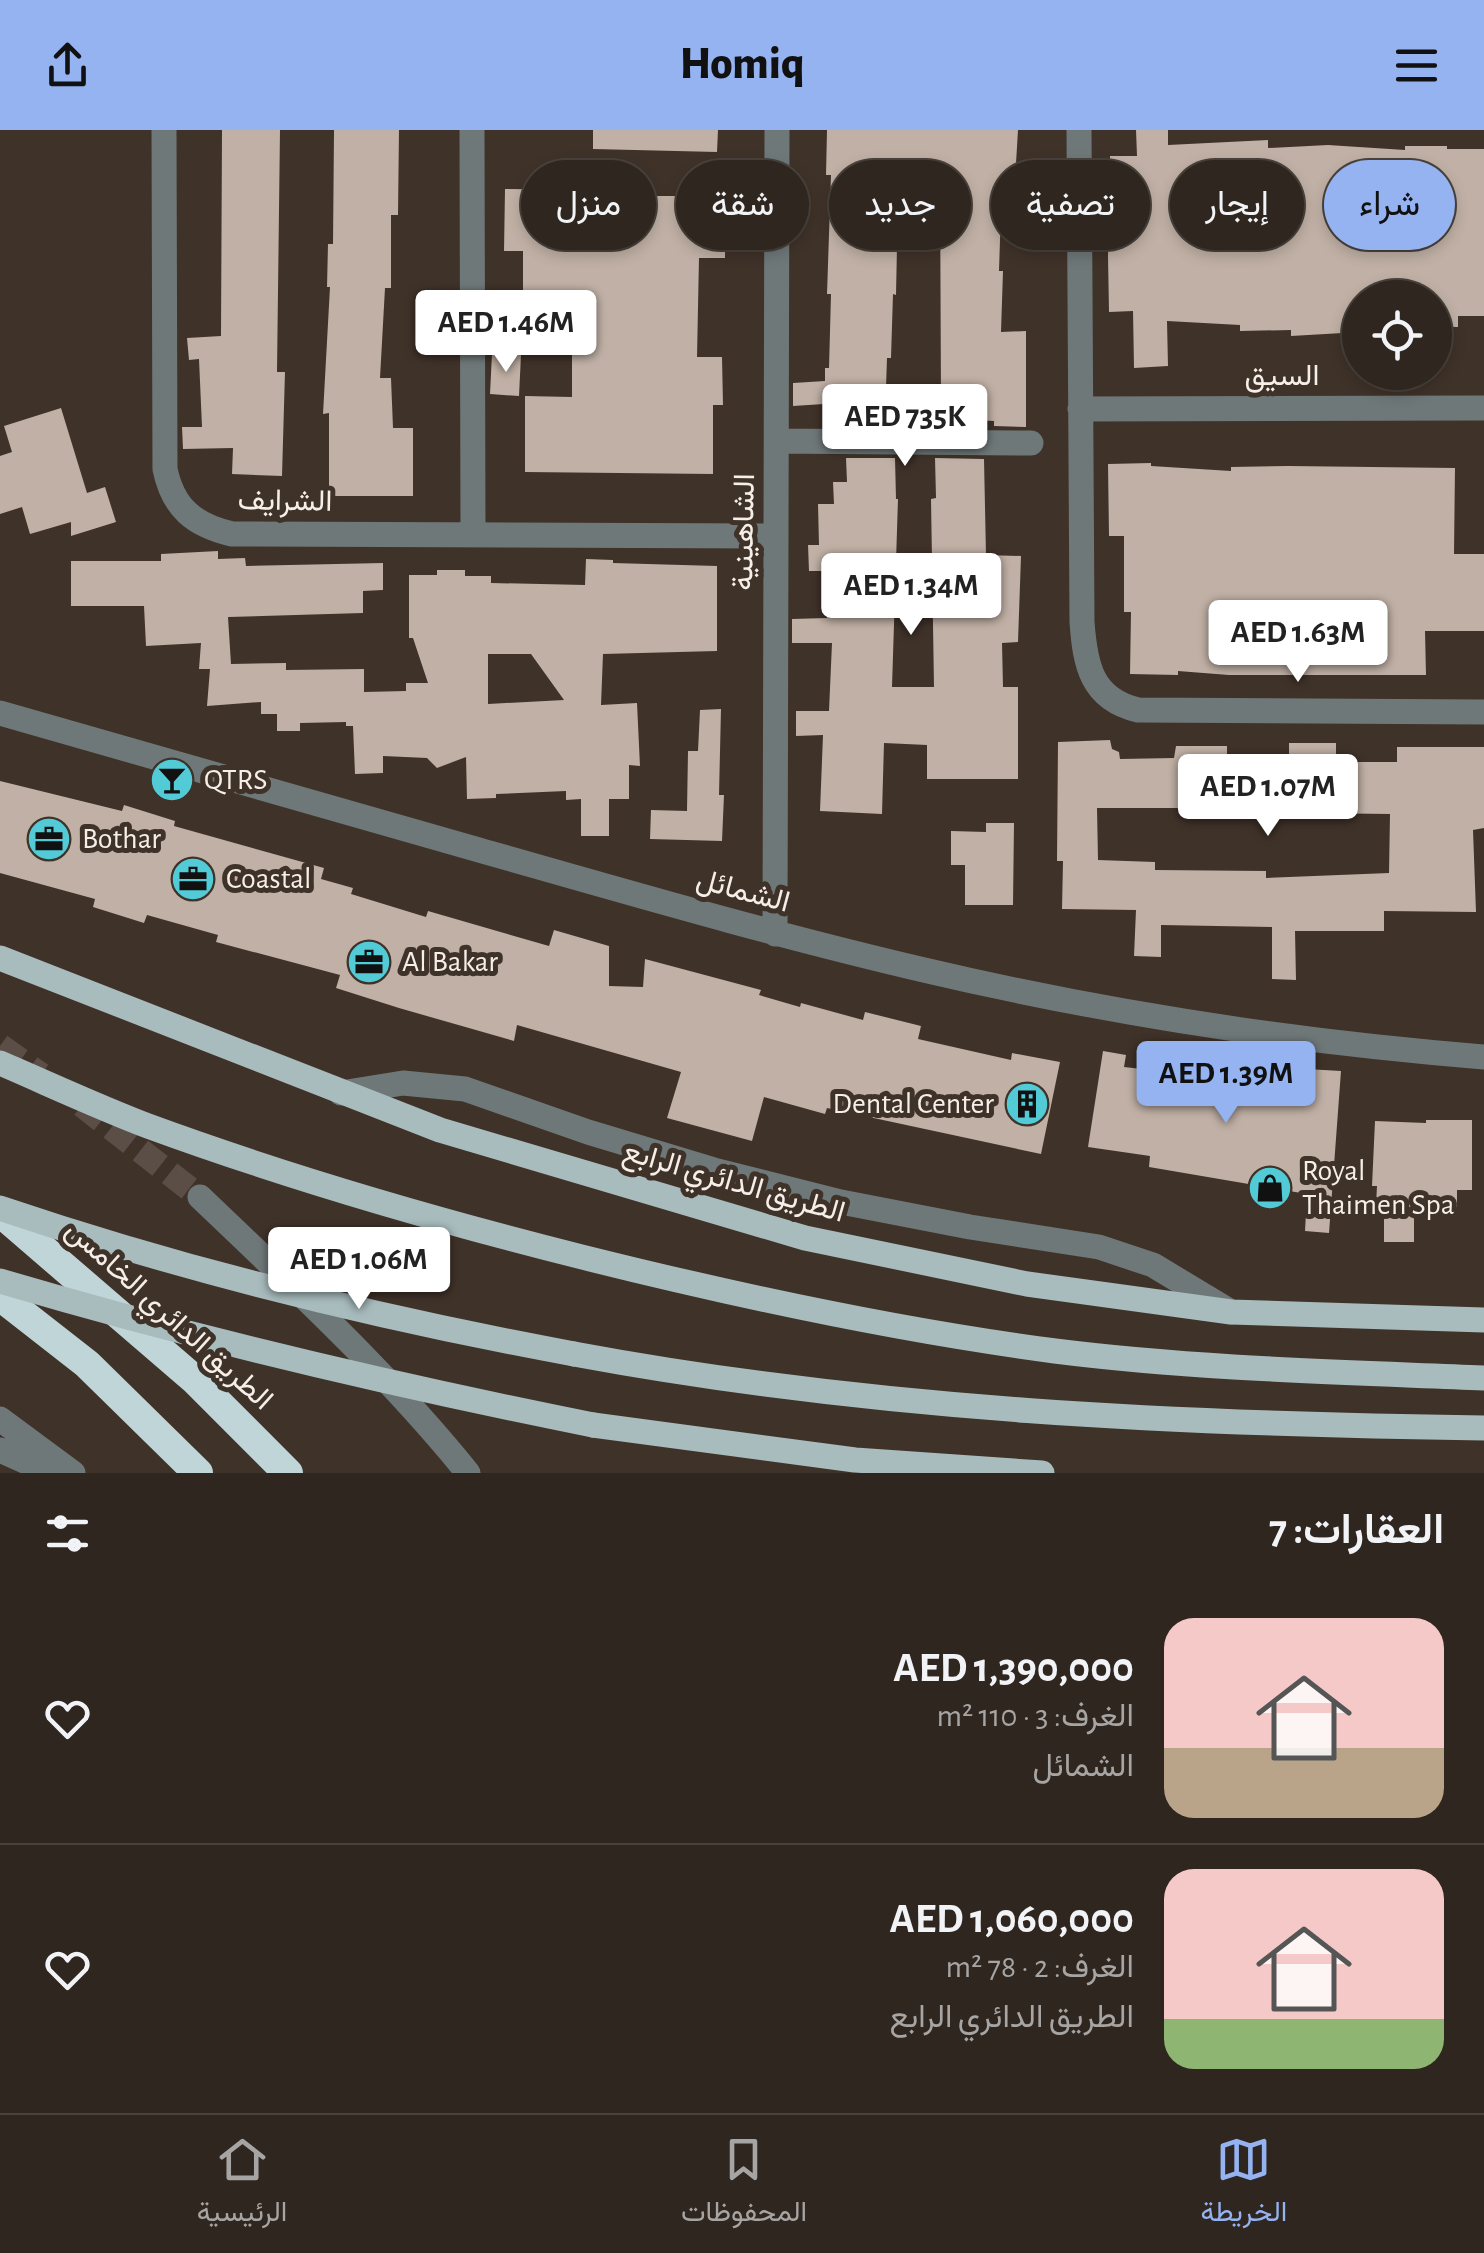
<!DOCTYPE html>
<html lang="ar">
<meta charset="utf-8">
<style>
:root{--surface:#2f261f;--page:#372e28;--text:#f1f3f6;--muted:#a7a5a4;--line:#4a433d;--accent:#95b2f1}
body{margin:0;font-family:"Alegreya Sans",Vazirmatn,sans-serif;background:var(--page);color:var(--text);direction:rtl;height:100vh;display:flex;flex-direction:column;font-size:38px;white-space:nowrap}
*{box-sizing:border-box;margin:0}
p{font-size:32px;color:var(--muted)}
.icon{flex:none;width:55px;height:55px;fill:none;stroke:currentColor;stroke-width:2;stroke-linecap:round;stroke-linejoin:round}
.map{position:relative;height:1343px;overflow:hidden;direction:ltr}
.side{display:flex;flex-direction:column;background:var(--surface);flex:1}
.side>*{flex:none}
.guide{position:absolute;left:30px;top:30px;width:1425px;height:90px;direction:rtl;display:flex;gap:20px}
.tools{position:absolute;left:1342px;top:150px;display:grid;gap:20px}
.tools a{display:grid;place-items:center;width:110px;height:110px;border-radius:50%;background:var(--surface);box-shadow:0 5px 15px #0003,0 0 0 2px var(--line);font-size:50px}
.price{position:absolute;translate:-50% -85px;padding:0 22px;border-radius:10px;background:#fff;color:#222;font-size:32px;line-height:65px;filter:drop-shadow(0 2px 5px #0008)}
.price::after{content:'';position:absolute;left:50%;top:60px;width:30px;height:22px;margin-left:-15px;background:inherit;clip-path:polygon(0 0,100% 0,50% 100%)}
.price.on{background:var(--accent);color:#111}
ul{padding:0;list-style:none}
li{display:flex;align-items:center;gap:30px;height:250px;padding:0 40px}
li+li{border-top:2px solid var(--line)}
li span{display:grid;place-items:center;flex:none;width:280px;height:200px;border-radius:30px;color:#555}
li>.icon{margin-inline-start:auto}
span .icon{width:120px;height:120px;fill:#fffc;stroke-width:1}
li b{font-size:42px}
h2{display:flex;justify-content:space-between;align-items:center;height:120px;padding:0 40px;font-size:42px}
.pill{padding:0 35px;border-radius:45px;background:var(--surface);box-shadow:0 5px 15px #0003,0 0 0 2px var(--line);font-size:35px;line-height:90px}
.pill.on{background:var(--accent);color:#111}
header{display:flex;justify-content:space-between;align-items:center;height:130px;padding:0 40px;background:var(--accent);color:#111;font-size:45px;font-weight:800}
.dock{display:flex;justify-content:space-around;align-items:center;height:140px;border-top:2px solid var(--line);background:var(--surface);font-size:28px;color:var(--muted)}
.dock a{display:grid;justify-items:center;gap:5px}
.dock .on{color:var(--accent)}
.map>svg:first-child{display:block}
.building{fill:#c0b0a5;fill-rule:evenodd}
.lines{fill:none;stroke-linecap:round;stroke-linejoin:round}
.minor-tunnel{stroke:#5a4e46;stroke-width:25;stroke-dasharray:25 12;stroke-linecap:butt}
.minor{stroke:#6f7879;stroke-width:25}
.major{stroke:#a8bbbd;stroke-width:25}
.highway{stroke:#bfd5d7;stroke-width:30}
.major-bridge{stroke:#a8bbbd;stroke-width:25}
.labels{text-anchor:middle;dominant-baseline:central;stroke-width:10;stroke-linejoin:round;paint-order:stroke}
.street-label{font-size:30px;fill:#f6eee8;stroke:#3f3229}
.poi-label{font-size:30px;fill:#f6eee8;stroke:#3f3229;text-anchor:start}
</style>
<header><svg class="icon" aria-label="menu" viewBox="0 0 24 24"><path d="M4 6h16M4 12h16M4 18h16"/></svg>Homiq<svg class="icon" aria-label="share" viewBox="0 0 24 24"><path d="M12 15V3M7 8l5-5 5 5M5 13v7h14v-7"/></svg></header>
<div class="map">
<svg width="1484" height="1343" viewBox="0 0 1484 1343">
<rect width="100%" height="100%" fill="#3f3229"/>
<!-- building -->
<path class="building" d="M222 0H280L277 242H285L282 346 232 344 233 318 183 319 182 297H202L199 229 189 230 187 208 221 206Z
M334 0H399L398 85H391V158H385L380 248H391L393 298H413V366H329V283L323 284 330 157H327L328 114H333Z
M593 0H718L717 22 593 19Z
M827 0H1018L1015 50 1002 49 999 141H1003L1001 202 1026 201V297L994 296V291L975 290V280H956V273H941L940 45 893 42 890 116H897L896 165 893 164 891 228H887L885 287 824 285V274L793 276V253L825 251V238H829L831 164H827L831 45H826Z
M1136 0H1168V15L1268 10V18L1328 15 1405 20V16H1447V19H1484V186H1458V197H1435V168H1360V202L1291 206V200L1240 201V195L1167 191 1168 236 1134 238 1133 181 1109 182 1108 126 1110 26H1137Z
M505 59 598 60V66H726L725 128H699L697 227H722L723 275H713V344L525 342V266L572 267V212H523V121H504Z
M492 224 521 225 519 266 490 264Z
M61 278 87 363 105 357 116 392 71 406V392L30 404 22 377 0 384V326L12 322 4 296Z
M846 328H895L896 369H898L892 557H934L931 369 936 368 935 328 984 329 986 425 1021 426 1018 512 1002 513 1003 557H1018V649H927V615L884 613 882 684 820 681 823 605 796 606V581H829L832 513H792V489L827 488 826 441H809L808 415H819L818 374H834L833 352H847Z
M1151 333V336L1231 341V337L1288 336 1455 338 1454 424H1484V501H1425L1426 545H1229L1178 541V545L1130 544 1131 482H1124V406H1109L1108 334Z
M218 421V429L245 428 246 436 383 433V460L363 461V483L228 487 231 534 286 533V540L364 539V562L406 561V553H428L413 508H409V445H437V440H465V446H491V453L585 455 586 429 613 430V433L717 436V521L603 524 601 575 637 573 640 636 629 635V669H609V706H581V669L566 670V661L496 664V668L467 669 466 627 437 638 427 628 383 626V643L355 644 353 596H346V592L300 593V601H277V584H261V572L207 576 210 539H199L201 513 146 516 144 476H71V431H161V424ZM488 524H531L564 570 488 574Z
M721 579 719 665H724L722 711 650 709 651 680 687 681 688 621H698L700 580Z
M1110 610 1112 619 1119 622 1120 629 1174 628 1176 616H1227V629H1289V613H1336V632H1397V617H1484V698L1473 700 1476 782 1384 781V801H1295L1296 850 1272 849V797L1161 795V827L1134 826 1136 780 1062 779 1063 731H1057L1058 612ZM1097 678H1218V682L1390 684 1389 743 1266 748V741L1155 740V732L1098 730Z
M0 651 122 681 124 675 175 691 174 696 324 738 321 749 353 758 351 764 426 787 428 781 549 816 554 800 609 816V856L643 857 645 829 761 860 759 865 800 877 801 873 863 890 865 882 921 896 918 909 1011 930 1012 923 1060 932 1041 1024 827 978 825 984 764 967 752 1011 667 988 681 942 517 895 514 911 399 878 336 858 340 845 216 812 218 805 147 785 144 793 93 777 95 769 0 743Z
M986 693H1014L1013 775H965V735H951V701L986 702Z
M1103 921 1126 925 1124 937 1205 946 1207 925 1228 926 1226 953 1266 958 1268 932 1289 934V938L1341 941 1329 1103 1305 1101 1307 1064 1149 1037 1150 1026 1088 1017Z
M1426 990H1472V1060H1457V1077L1414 1076V1112H1384V1075H1376L1377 1056H1372L1375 991 1426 993Z"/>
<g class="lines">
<!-- minor-tunnel -->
<path class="minor-tunnel" d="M0 916 41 945
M82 975 200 1067"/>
<!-- minor -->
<path class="minor" d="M164 0 165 339C173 378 194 395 232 404L776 406
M472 0 473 404
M1079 0 1082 492C1085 534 1091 569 1138 580L1484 582
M1080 279 1484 278
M778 311 1031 313
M0 583C160 629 320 674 479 720 627 762 774 805 924 840 1107 883 1296 912 1484 927
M775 804 777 0
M341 963 403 953 465 959 588 1002 714 1040 841 1072 970 1097 1099 1117 1153 1135 1231 1182
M200 1067C293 1156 387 1243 468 1343
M0 1289 73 1343
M0 1320 51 1343"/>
<!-- major -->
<path class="major" d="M0 828 440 1000 805 1108 1027 1154 1231 1182 1484 1190
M0 933C49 954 98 977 148 996 290 1048 435 1090 582 1127 738 1166 895 1200 1055 1221 1198 1239 1341 1242 1484 1248
M574 1224C875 1280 1179 1294 1484 1298
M593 1295 855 1330 1042 1343"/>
<!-- highway -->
<path class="highway" d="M0 1082 195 1250 288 1343
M0 1166 87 1234 198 1343"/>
<!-- major-bridge -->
<path class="major-bridge" d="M0 1078C189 1142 379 1188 574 1224
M0 1151C196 1209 393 1255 593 1295"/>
</g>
<!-- icons -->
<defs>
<g id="bar-disc" transform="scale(2.25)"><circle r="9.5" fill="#52cbd7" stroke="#3f3229"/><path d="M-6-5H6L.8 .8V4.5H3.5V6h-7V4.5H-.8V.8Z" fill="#111"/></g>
<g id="office-disc" transform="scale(2.25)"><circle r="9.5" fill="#52cbd7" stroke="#3f3229"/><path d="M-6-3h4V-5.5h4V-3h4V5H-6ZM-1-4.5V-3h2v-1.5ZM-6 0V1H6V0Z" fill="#111"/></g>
<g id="building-disc" transform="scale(2.25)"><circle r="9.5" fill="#52cbd7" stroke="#3f3229"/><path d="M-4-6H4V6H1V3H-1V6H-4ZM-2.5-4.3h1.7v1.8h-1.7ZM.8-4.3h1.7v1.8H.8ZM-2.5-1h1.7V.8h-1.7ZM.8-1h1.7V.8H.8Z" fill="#111"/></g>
<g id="shop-disc" transform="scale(2.25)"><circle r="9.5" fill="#52cbd7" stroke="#3f3229"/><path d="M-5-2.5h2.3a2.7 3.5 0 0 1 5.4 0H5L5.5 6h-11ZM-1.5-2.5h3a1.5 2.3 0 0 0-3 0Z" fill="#111"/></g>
</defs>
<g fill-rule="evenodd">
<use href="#bar-disc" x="172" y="650"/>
<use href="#office-disc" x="49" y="709"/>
<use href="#office-disc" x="193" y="749"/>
<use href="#office-disc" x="369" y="832"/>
<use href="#building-disc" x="1027" y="974"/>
<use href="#shop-disc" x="1270" y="1058"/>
</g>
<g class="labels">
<!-- street labels -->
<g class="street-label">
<text x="1282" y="246">السيق</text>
<text transform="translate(285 371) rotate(1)">الشرايف</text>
<text transform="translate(744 402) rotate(-89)">الشاهينية</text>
<text transform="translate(743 761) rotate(15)">الشمائل</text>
<text transform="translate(734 1052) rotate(16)">الطريق الدائري الرابع</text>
<text transform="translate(169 1185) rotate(42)">الطريق الدائري الخامس</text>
</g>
<!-- poi labels -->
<g class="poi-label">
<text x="204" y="650">QTRS</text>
<text x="82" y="709">Bothar</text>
<text x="226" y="749">Coastal</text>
<text x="402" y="832">Al Bakar</text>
<text x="994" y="974" text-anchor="end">Dental Center</text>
<text x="1302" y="1041">Royal<tspan x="1302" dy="34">Thaimen Spa</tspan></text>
</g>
</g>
</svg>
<div class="tools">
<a><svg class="icon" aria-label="locate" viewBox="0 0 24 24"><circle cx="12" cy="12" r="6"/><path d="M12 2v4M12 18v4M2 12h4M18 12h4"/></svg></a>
</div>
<b class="price" style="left:506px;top:245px">AED 1.46M</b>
<b class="price" style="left:905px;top:339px">AED 735K</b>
<b class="price" style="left:911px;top:508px">AED 1.34M</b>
<b class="price" style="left:1298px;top:555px">AED 1.63M</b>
<b class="price" style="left:1268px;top:709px">AED 1.07M</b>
<b class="price on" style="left:1226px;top:996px">AED 1.39M</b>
<b class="price" style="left:359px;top:1182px">AED 1.06M</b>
<div class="guide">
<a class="pill on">شراء</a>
<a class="pill">إيجار</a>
<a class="pill">تصفية</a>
<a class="pill">جديد</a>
<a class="pill">شقة</a>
<a class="pill">منزل</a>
</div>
</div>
<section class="side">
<h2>العقارات: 7<svg class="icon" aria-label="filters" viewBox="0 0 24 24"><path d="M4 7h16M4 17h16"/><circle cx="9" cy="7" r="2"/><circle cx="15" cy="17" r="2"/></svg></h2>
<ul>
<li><span style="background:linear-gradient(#f6c9c9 65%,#b9a48a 0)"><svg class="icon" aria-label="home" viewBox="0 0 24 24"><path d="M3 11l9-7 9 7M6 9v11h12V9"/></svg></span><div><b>AED 1,390,000</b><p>الغرف: 3 · 110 m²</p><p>الشمائل</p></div><svg class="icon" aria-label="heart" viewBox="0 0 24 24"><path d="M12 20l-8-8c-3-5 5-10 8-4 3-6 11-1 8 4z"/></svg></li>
<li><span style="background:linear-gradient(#f6c9c9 75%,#8fb573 0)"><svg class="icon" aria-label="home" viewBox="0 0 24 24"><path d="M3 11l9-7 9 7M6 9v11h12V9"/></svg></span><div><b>AED 1,060,000</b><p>الغرف: 2 · 78 m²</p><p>الطريق الدائري الرابع</p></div><svg class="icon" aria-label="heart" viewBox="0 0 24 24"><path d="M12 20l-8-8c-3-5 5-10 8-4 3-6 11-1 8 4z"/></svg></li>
</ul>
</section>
<nav class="dock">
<a class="on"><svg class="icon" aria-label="map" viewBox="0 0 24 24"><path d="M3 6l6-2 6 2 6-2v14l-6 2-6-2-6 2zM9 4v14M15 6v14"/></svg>الخريطة</a>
<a><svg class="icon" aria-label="saved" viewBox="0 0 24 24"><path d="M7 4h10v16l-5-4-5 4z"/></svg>المحفوظات</a>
<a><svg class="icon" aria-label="home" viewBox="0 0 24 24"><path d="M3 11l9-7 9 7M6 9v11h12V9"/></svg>الرئيسية</a>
</nav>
